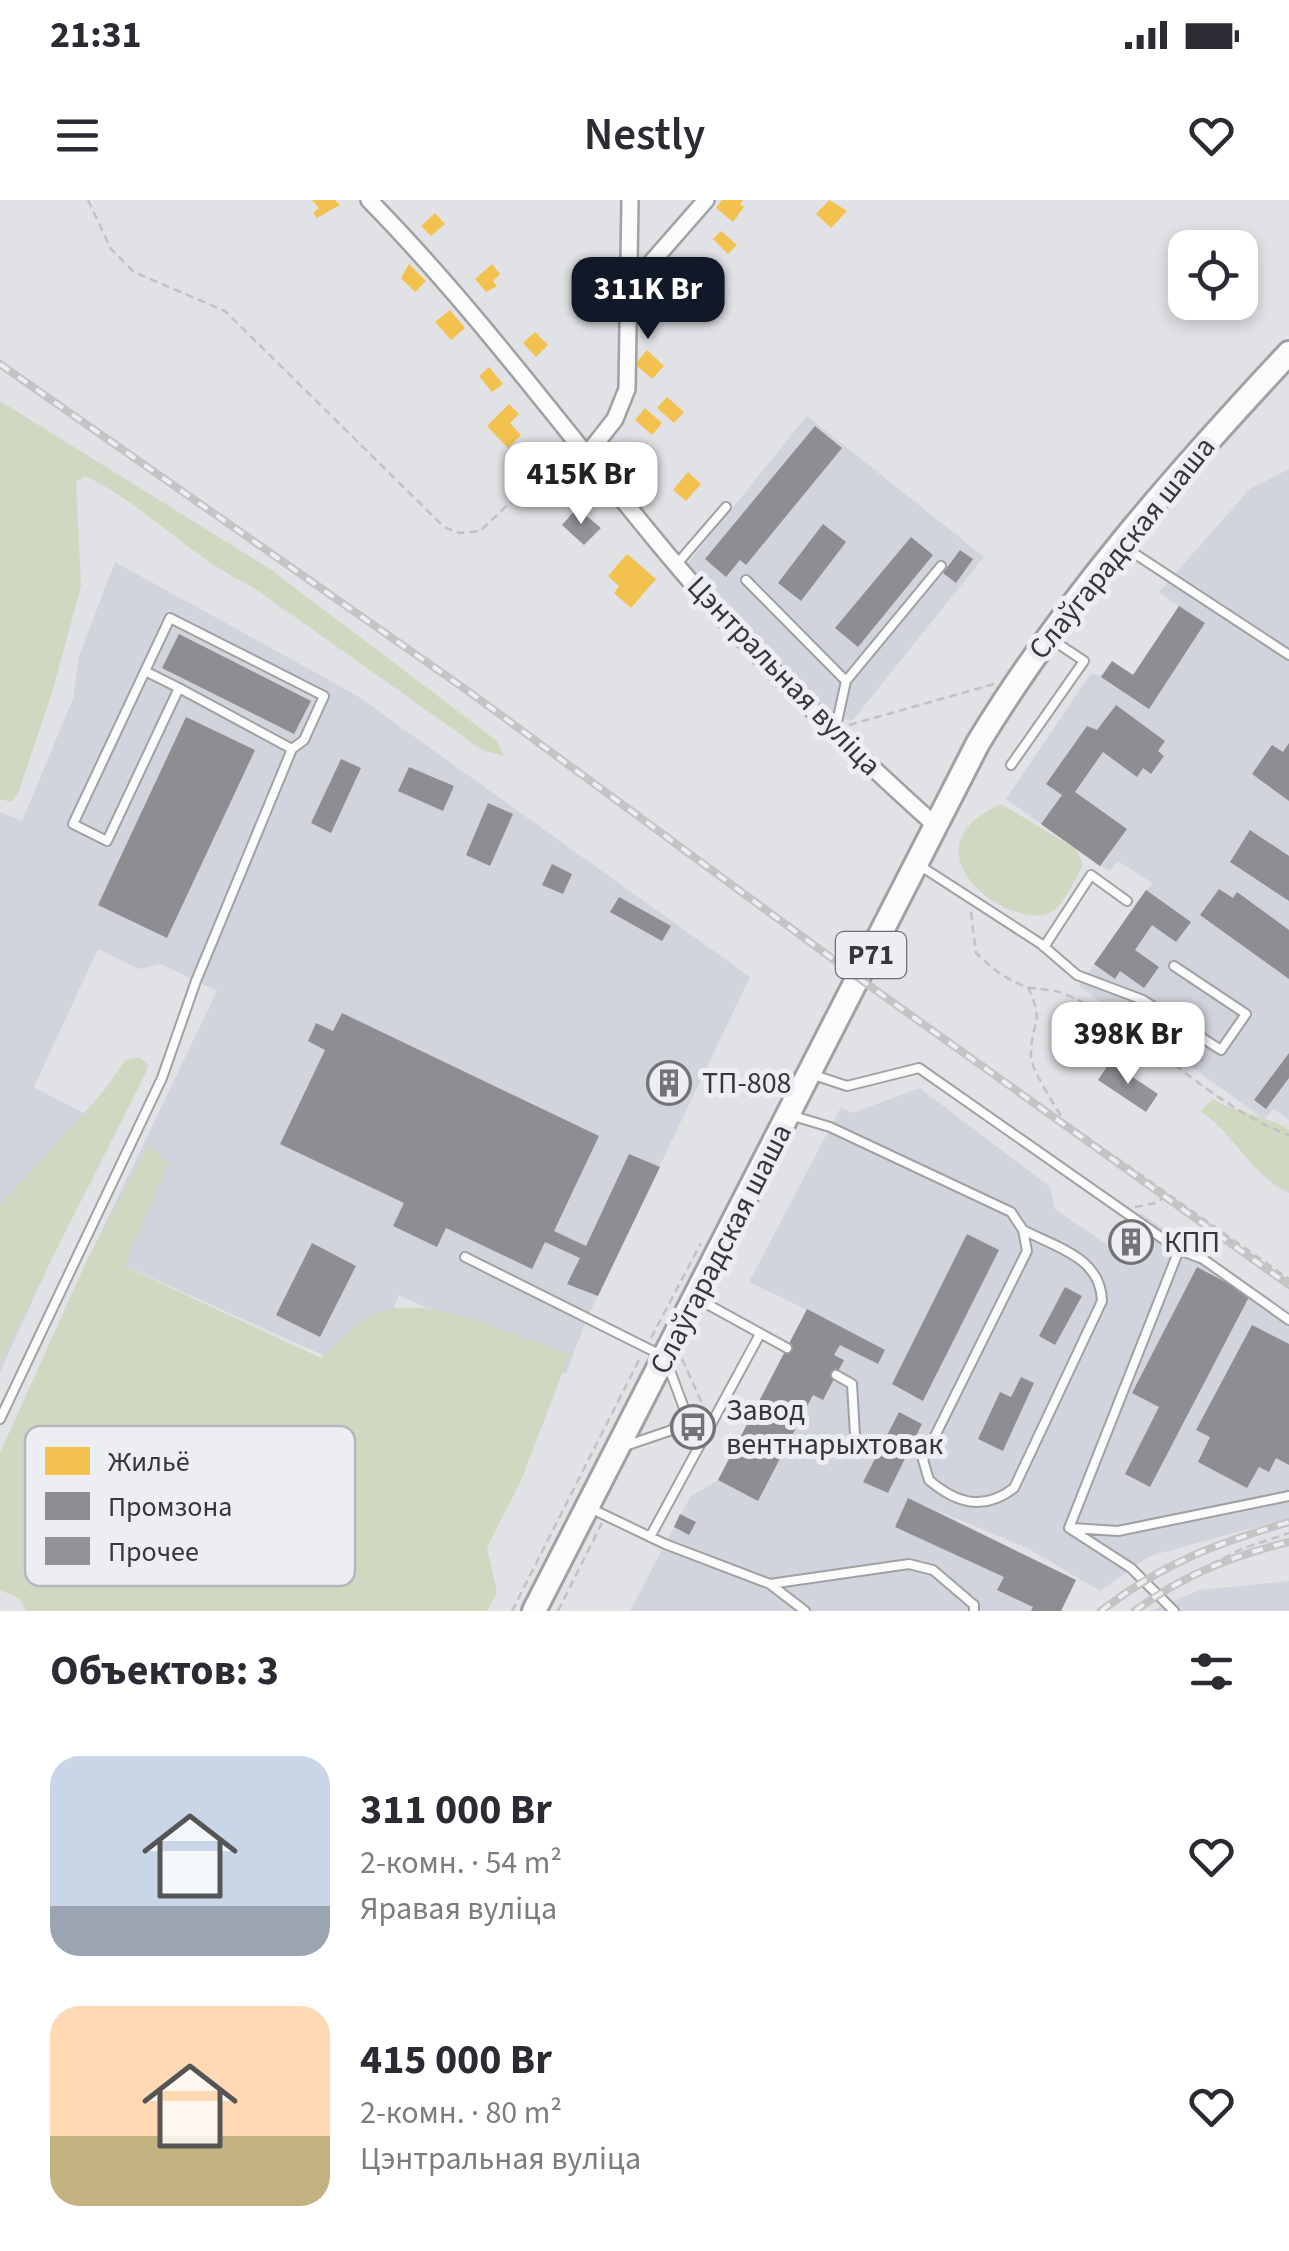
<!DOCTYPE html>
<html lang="ru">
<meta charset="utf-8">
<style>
:root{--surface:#fff;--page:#f7f7f7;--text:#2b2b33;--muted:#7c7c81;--accent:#111827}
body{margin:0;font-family:"Source Sans 3",sans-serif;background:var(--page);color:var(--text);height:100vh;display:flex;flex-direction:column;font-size:38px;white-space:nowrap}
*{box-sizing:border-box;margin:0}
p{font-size:32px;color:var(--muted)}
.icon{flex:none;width:55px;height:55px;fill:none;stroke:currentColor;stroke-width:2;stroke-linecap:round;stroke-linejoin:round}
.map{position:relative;height:1411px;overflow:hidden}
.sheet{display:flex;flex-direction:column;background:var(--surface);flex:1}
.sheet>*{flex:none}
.fabs{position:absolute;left:1168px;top:30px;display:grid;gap:20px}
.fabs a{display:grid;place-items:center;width:90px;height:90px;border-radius:20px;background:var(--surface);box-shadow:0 5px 15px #0003;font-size:50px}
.price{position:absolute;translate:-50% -85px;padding:0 22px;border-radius:20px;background:#fff;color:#222;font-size:32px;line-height:65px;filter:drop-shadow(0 2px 5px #0008)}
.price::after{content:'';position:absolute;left:50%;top:60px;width:30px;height:22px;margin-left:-15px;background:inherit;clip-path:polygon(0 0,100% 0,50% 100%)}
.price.active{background:var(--accent);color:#fff}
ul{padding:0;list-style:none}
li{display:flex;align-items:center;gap:30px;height:250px;padding:0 50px}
li span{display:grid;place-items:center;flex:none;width:280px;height:200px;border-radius:30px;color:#555}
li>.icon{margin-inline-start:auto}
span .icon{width:120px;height:120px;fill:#fffc;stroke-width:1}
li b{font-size:42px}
h2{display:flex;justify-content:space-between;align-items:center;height:120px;padding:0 50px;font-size:42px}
.status{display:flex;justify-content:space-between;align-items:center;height:70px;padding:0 50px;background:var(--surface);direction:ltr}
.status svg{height:28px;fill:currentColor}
header{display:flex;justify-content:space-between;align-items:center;height:130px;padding:0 50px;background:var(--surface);font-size:45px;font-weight:600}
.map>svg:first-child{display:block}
.built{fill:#d2d4dd;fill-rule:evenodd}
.green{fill:#d0d8c1}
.homes{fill:#f2c14e}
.industry{fill:#8d8d92}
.building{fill:#929396}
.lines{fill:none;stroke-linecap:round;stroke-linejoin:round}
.service-casing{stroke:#a0a1a3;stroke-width:12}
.minor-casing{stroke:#a0a1a3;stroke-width:20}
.primary-casing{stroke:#a0a1a3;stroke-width:28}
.path{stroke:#c2c2c2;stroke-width:2.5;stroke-dasharray:8 5;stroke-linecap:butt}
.service{stroke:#fafbfb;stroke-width:8}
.minor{stroke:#fafbfb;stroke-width:15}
.primary{stroke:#fafbfb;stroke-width:22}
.rail-casing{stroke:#c4c4c5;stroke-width:8}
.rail{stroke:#eceef4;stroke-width:4;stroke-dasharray:11;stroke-linecap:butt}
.labels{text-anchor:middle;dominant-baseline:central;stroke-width:10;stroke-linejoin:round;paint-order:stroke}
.shield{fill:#eceef4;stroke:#6d6e71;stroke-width:2.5}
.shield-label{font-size:28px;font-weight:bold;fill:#363739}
.street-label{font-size:30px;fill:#363739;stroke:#eceef4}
.poi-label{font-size:30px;fill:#363739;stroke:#eceef4;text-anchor:start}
.key{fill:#eceef4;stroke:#b5b7bc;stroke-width:2.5}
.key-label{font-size:28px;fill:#363739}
</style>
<div class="status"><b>21:31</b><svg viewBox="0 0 49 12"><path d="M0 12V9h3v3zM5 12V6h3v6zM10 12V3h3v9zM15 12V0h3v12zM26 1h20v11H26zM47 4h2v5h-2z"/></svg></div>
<header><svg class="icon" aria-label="menu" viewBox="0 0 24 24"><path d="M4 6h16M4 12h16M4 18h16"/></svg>Nestly<svg class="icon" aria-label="heart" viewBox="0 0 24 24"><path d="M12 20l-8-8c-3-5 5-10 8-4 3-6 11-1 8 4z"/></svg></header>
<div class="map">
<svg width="1289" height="1411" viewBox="0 0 1289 1411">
<rect width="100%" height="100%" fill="#e1e2e5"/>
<!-- built -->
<path class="built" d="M807 216 984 357 853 520 832 518 688 363Z
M1289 269V920L1274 909 1264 919 1079 786 1152 683 1118 661 1110 671 1100 666 1006 599 1091 473 1101 476 1112 461 1134 475 1179 406 1159 392 1172 377 1250 289Z
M115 362 356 495 750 777 587 1118 566 1174 399 1095 367 1175 92 1051 217 791 161 764 139 769 98 749 34 887 111 928 0 1172V612L22 621 73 499 79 456Z
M920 888 1050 987 1055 1009 1112 1048 1121 1044 1141 1013 1289 1116V1318L1150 1356 1100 1391 1029 1349 929 1307 1076 1380 1061 1411H630L690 1297 718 1280 807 1110 749 1082 841 907 852 913ZM900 1213 922 1225 887 1293 864 1282Z
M1289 1381V1411H1150L1200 1390Z"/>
<!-- green -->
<path class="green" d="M0 201 270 369 497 541 504 556 484 551 251 386C189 357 148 306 85 276L76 282 81 386 52 493 18 593 11 602 0 599Z
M1001 604 1076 649 1083 665C1075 678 1066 702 1053 711 1017 736 895 651 1001 604Z
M139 857 149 866 0 1162V1005L103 892 125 860Z
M1213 899C1237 914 1265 914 1289 930V993C1250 974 1235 934 1200 911Z
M148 945 168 964 124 1066 321 1158C334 1147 347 1131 361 1121 419 1082 511 1139 570 1153L520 1283 487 1347 497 1393 487 1411H26L19 1398 0 1390V1253L87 1060Z"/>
<!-- homes -->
<path class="homes" d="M312 0H335L340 5 317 18 313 13 319 8Z
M722 0H743L740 4 744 7 733 22 716 8Z
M829 0 847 11 831 28 816 14Z
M435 13 445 24 431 36 421 26Z
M721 31 737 45 728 54 713 39Z
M409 64 426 81 415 92 401 78Z
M492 64 500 74 493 81 497 86 486 92 475 79Z
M450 110 465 128 451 140 435 122Z
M535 132 548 145 536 157 523 143Z
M647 150 664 166 652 179 635 164Z
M489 167 503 184 492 192 479 176Z
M667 197 684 212 674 223 657 208Z
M509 204 519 214 510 223 521 235 508 248 487 226Z
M645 208 662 223 652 235 635 220Z
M563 270 574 280 557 298 546 288Z
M688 272 701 284 686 301 673 290Z
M627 354 656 379 631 408 614 393 619 386 608 376Z"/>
<!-- industry -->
<path class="industry" d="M815 226 842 248 746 365 740 360 726 377 705 359Z
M823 324 846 342 801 401 778 383Z
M911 337 933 355 858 447 835 428Z
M960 350 973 359 956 383 943 373Z
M1179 406 1205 423 1149 509 1101 477 1112 461 1133 475Z
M179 434 311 501 294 534 162 468Z
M1116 505 1165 541 1158 551 1164 556 1151 574 1143 568 1137 577 1103 552 1075 592 1127 629 1100 666 1041 624 1062 595 1046 584 1087 526 1097 530Z
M186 517 255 550 167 738 98 705Z
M1289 543V601L1252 574 1272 545 1283 552Z
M341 559 361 568 331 633 311 623Z
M409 567 454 586 443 611 398 591Z
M488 603 513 614 490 666 466 655Z
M1250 630 1289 656V701L1230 662Z
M552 664 572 674 563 694 542 685Z
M1219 689 1233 698 1237 692 1289 730V779L1200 715Z
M1146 690 1191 722 1176 742 1152 725 1135 750 1159 767 1144 788 1120 771 1115 779 1094 764Z
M619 697 671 726 662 741 610 712Z
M342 813 599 936 554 1031 586 1046 629 954 660 967 598 1096 567 1084 580 1058 545 1042 532 1069 446 1028 437 1047 393 1026 404 1003 280 944 325 850 308 841 316 823 333 831Z
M1289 853V878L1266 909 1254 900Z
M670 866 682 873 668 899 656 893Z
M967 1034 999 1050 923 1201 892 1184Z
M312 1043 356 1066 320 1137 276 1115Z
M1197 1067 1250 1095 1150 1287 1125 1274 1159 1207 1132 1193Z
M1065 1087 1082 1096 1055 1145 1039 1136Z
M807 1109 885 1150 878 1164 840 1145 834 1155 844 1160 823 1200 813 1195 758 1301 718 1280Z
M1252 1125 1289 1144V1265L1276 1258 1269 1272 1259 1267 1247 1288 1198 1262 1210 1237 1196 1230Z
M1021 1177 1034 1183 1003 1251 978 1239 1000 1192 1011 1197Z
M899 1212 922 1224 888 1293 863 1282Z
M908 1298 1076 1380 1061 1411H1031L1033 1407 997 1390 1004 1377 895 1327Z
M680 1314 696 1322 689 1335 674 1327Z"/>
<!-- building -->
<path class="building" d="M577 308 601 328 584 345 562 325Z
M1110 862 1158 894 1146 912 1098 880Z"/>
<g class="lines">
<!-- service casing -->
<g class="service-casing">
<path id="service" d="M1123 346 1289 455
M676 365 726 307
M746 380 846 481 835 531
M145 471 179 488
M846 481 941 366
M1011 565 1084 461 1051 439
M919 665 1041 744 1077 775 1143 800 1221 850 1246 814 1174 766
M1044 747 1091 675 1127 701
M811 874 847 886 919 868 1179 1050 1069 1328 1131 1368 1174 1411
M790 915 830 927 1011 1012 1023 1030 1027 1051 923 1260 929 1280C957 1304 984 1311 1014 1288L1102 1101C1101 1058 1058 1048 1023 1030
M1179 1050 1203 1059 1289 1120
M465 1057 665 1157 685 1211 672 1230 625 1246
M696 1098 787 1148
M836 1175 852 1184 856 1252
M0 1219 162 878 196 781 292 549 304 540 324 496 170 418 73 624 107 641 179 488 292 549
M592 1309 665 1344 770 1384 909 1364 933 1370 974 1405V1411
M1072 1328 1118 1331 1289 1296
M650 1337 760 1134
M770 1384 805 1411"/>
</g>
<!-- minor casing -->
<g class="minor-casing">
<path id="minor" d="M369 0C479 112 572 241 673 361 752 455 844 543 935 625
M629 88 706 0
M586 256 615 219 627 189 630 0"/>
</g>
<!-- primary casing -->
<g class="primary-casing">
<path id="primary" d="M534 1411 978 543C1065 400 1175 275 1289 153"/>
</g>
<!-- path -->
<path class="path" d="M88 0 111 49 134 72 225 111 444 327 460 333 480 331 566 250
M849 525 994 484
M971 712 976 753C992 768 1006 780 1027 787 1040 790 1054 789 1065 794 1146 829 1207 905 1289 935
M1028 787C1046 827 1030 821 1031 857 1031 869 1057 909 1064 921L1289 1079
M1135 1007 1156 1003 1168 994
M651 1138 701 1043
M682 1159 701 1201 696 1211
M1165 1387 1244 1348 1289 1333
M512 1411 640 1158
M558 1411 602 1323
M1131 1411 1146 1400"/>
<!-- service -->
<use href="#service" class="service"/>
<!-- minor -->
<use href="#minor" class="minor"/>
<!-- primary -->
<use href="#primary" class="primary"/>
<!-- rail casing -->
<g class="rail-casing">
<path id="rail" d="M0 164 468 491 860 779 1289 1085
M1101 1411C1163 1363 1215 1344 1289 1322
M1135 1411C1181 1376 1234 1355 1289 1342"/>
</g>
<!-- rail -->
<use href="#rail" class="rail"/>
</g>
<!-- icons -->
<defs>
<g id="building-ring" transform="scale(2.25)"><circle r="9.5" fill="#eceef4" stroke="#727375" stroke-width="1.5"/><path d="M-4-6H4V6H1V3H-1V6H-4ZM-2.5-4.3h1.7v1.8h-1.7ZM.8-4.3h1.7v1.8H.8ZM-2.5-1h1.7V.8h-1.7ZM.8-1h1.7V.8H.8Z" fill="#727375"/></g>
<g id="bus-ring" transform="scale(2.25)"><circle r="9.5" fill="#eceef4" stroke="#727375" stroke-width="1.5"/><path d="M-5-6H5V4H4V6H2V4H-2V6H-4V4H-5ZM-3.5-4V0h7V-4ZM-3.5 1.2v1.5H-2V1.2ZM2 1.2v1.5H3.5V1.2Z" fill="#727375"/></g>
</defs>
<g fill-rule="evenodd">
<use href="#building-ring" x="669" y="883"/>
<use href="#building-ring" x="1131" y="1042"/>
<use href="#bus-ring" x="693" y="1227"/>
</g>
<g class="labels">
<!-- shield labels -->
<rect class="shield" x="836" y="732" width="70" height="46" rx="8"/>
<g class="shield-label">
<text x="871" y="755">Р71</text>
</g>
<!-- street labels -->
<g class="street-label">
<text transform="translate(1122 348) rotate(-51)">Слаўгарадская шаша</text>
<text transform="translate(784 476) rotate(46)">Цэнтральная вуліца</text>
<text transform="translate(721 1049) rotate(-63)">Слаўгарадская шаша</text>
</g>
<!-- poi labels -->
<g class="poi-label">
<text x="702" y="883">ТП-808</text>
<text x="1164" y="1042">КПП</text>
<text x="726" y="1210">Завод<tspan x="726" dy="34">вентнарыхтовак</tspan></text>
</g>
</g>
<!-- legend -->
<rect x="25" y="1226" width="330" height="160" rx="15" class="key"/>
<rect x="45" y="1247" width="45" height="28" fill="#f2c14e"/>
<rect x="45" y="1292" width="45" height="28" fill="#8d8d92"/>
<rect x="45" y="1337" width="45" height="28" fill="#929396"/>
<g class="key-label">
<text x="108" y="1271">Жильё</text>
<text x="108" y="1316">Промзона</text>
<text x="108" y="1361">Прочее</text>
</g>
</svg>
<div class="fabs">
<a><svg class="icon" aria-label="locate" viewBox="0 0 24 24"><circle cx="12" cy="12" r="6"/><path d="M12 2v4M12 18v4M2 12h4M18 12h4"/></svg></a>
</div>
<b class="price active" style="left:648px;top:142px">311K Br</b>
<b class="price" style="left:581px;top:327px">415K Br</b>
<b class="price" style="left:1128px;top:887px">398K Br</b>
</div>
<section class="sheet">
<h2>Объектов: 3<svg class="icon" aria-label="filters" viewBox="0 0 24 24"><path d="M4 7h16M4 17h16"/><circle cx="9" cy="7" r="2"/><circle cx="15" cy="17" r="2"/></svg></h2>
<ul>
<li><span style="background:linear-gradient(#c9d6e8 75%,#9aa5b1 0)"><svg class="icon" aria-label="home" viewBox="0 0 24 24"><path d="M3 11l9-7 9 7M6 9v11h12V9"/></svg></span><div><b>311 000 Br</b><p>2-комн. · 54 m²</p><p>Яравая вуліца</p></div><svg class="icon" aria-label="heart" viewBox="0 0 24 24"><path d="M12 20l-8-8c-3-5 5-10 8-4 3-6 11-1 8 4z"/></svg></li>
<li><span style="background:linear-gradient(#ffd9b3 65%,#c2b280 0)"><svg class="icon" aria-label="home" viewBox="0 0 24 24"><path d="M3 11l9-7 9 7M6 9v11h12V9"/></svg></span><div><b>415 000 Br</b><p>2-комн. · 80 m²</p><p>Цэнтральная вуліца</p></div><svg class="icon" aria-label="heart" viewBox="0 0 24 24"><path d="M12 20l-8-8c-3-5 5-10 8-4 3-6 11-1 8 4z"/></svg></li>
</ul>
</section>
